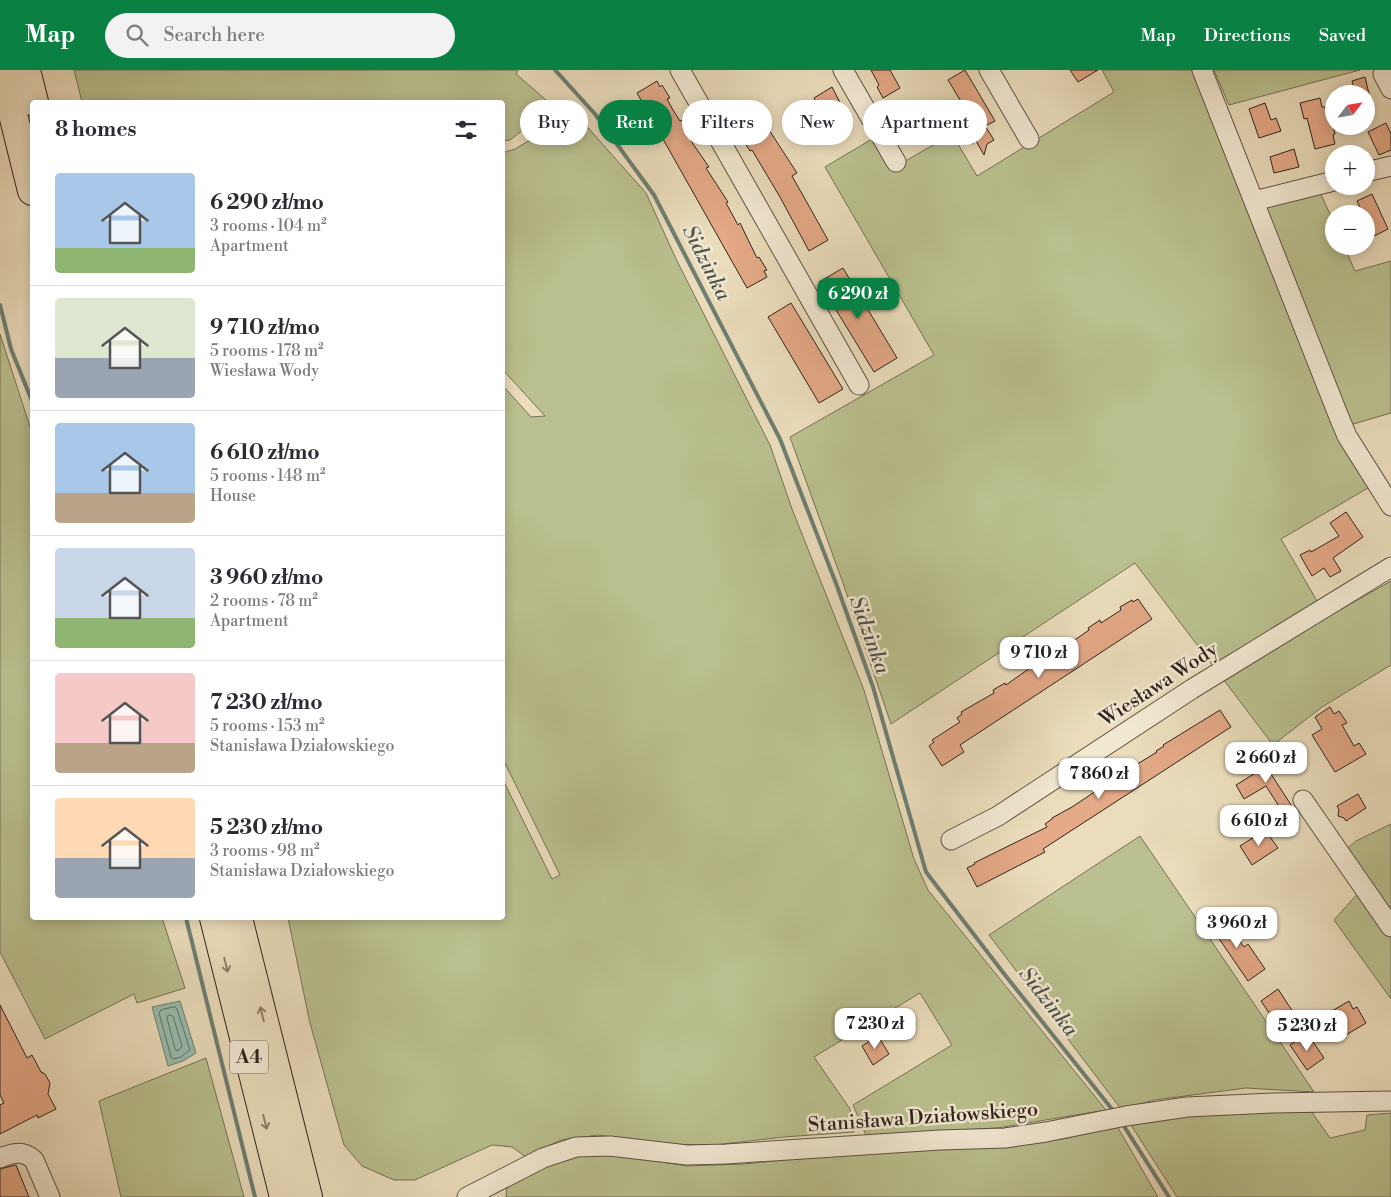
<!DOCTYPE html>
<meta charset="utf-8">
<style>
:root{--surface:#fff;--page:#f2f2f3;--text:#2b2b33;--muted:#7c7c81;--line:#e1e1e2;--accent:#0b8043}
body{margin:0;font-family:"Libre Bodoni",serif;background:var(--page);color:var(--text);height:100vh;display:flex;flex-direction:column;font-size:19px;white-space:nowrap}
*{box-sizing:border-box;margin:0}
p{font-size:16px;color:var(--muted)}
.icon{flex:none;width:28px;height:28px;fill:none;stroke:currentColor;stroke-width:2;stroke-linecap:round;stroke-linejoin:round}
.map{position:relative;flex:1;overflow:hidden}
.sheet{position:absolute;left:30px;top:30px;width:475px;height:820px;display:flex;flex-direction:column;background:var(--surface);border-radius:5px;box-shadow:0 2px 12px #0003}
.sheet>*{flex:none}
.hud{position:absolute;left:520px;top:30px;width:475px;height:45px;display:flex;gap:10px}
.needle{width:32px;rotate:59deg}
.controls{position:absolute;left:1325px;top:15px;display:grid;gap:10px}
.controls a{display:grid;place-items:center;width:50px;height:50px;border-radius:50%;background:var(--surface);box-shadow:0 2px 12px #0003;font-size:25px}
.price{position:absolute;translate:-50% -42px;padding:0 11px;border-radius:10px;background:#fff;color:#222;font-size:16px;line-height:32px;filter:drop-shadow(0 1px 2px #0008)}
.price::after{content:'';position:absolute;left:50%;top:30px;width:15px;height:11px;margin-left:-8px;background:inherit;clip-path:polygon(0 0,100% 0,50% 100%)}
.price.active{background:var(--accent);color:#fff}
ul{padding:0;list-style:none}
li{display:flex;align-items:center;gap:15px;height:125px;padding:0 25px}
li+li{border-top:1px solid var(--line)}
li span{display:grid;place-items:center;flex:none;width:140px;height:100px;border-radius:5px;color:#555}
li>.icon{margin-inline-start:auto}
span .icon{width:60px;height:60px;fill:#fffc;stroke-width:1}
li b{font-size:21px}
h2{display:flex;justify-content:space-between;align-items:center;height:60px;padding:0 25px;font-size:21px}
.tag{padding:0 18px;border-radius:22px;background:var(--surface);box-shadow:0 2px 12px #0003;font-size:18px;line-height:45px}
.tag.active{background:var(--accent);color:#fff}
header{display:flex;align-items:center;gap:30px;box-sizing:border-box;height:70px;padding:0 25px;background:var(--accent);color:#fff}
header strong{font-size:24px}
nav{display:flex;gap:28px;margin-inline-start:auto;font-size:18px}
.search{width:350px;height:45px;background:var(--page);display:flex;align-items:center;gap:12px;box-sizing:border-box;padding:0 18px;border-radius:28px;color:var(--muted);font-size:19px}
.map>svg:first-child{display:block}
.green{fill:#bac08f;stroke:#747256}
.water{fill:#98bcae;stroke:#6e7f74}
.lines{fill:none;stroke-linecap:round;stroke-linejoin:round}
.shore{stroke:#647065;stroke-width:1}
.stream{stroke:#6e7f74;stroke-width:4}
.building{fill:#e4a987;stroke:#2f231c}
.minor-casing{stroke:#5e5244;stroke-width:21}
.highway-casing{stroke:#2f231c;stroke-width:30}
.minor{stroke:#f2e9d3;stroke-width:19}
.highway{stroke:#ebddbc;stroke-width:28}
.oneway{stroke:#8d806c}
.labels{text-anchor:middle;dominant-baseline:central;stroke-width:5;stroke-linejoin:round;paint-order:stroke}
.shield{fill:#f2e9d3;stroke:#6a5e53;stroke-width:1}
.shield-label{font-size:19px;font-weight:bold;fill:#2f231c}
.street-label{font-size:20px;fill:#2f231c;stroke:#f2e9d3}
.water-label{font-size:21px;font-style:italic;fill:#4e5148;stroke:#f2e9d3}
</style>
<header>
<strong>Map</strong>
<div class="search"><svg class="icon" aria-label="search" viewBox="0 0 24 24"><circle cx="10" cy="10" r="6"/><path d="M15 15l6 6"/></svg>Search here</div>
<nav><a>Map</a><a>Directions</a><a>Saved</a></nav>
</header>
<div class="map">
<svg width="1391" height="1127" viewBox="0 0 1391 1127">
<rect width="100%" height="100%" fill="#ebddbc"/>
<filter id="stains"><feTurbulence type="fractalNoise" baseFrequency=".004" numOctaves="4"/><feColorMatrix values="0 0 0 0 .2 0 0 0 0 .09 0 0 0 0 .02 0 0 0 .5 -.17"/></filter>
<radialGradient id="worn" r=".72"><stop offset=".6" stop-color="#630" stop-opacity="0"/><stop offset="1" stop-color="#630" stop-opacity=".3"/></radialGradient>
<!-- green -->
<path class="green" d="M74 0H518L516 4 553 36 510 70 503 71 502 32H82Z
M1102 0H1194L1368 418 1281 469 1317 531 1324 549 1391 511V595L1322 637 1273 675 1135 493 891 654 843 513 790 367 934 285 825 97 877 66 895 97 952 64 977 106 1114 22Z
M1214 0H1360L1229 35Z
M575 43 646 123 677 191 770 375 792 439 864 620 914 789 928 820 1106 1040 997 1058 866 1065 853 1035 952 975 920 923 814 987 850 1039 854 1062 784 1067 714 1075 664 1074 598 1065 561 1070 526 1087 512 1077 492 1075 415 1110H394L362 1096 344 1075 310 953 288 848H502L503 710 552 809 560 805 503 689V316L531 347 545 346 503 300 502 83 515 79Z
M1319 120 1334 153V176H1344L1355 201 1391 191V343L1350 355 1266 140 1267 133Z
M0 264 32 363V848H162L185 918 137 933 134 924 45 969 0 882Z
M1391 754V847L1344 781 1356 771Z
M1140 766 1314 1022 1246 1018 1154 1030 1121 1039 989 865Z
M1360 821 1391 866V929L1334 850Z
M206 988 244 1127H121L99 1031Z
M1207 1038 1311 1041 1330 1068 1365 1060 1367 1045 1391 1043V1127H1177L1131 1055 1159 1046Z
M1117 1056 1158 1127H506L507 1116 554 1090 597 1082 687 1096 744 1094 843 1084 1000 1076 1063 1069Z"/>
<!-- water -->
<path class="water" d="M180 931 196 983 183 991 168 996 152 937Z"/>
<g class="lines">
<!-- shore -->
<path class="shore" d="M175 937 177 939 190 980 181 987 173 989 171 987 159 943 161 940Z
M169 945 173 946 182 976 178 981 175 979 167 948Z"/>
<!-- stream -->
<path class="stream" d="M555 0 595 44 654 125 780 369 837 516 873 617 926 802 1005 905 1115 1043
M0 235 11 279 32 331
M186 848 255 1127
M1122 1053 1169 1127"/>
</g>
<!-- building -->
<path class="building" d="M871 0H890L900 18 883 28 877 17 879 15Z
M965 0 995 51 985 56 994 70 987 74 984 85 976 71 972 74 966 63 968 62 964 55 972 50 948 10Z
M1070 0H1098L1078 12Z
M1365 7 1369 24H1356L1352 11Z
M657 11 660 17 662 15 670 28 667 29 673 40 680 51 682 50 693 74 709 97 706 98 728 132 726 133 738 155 740 153 757 188 759 187 767 200 764 201 767 207 747 218 637 23Z
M832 17 848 48 832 57 814 28Z
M1320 28 1322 37H1325L1329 52H1332L1335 64 1333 65 1335 74 1315 79 1307 48 1304 49 1300 33Z
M1265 33 1271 50 1276 48 1281 61 1259 68 1249 39Z
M928 39 936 53 908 69 906 65 900 69 894 58Z
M758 43 797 103 792 106 828 170 809 181 780 127 752 80 750 81 735 57Z
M1386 53 1391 64V80L1379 85 1368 62Z
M1294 79 1299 97 1274 103 1270 87Z
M1372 124 1388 159 1374 166 1366 150V144H1363L1357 131Z
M843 198 897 288 874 302 819 212Z
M791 233 843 319 819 333 768 247Z
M1346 442 1363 467 1333 488 1341 501 1330 507 1324 498 1312 506 1300 485 1310 480 1311 482 1339 466 1330 453Z
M1138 529 1152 549 960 675 964 682 942 696 929 676 934 672 932 670 960 652 957 648 962 644 961 642 994 623 993 620 1005 613 1006 615 1037 593 1038 594 1057 582 1055 580 1067 572 1069 574 1089 560 1088 558 1100 550 1101 553 1121 540 1120 537 1132 530 1133 532Z
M1330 637 1334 644 1339 641 1347 653 1342 655 1354 676 1359 673 1366 684 1335 702 1312 665 1322 659 1315 647Z
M1220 640 1231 657 1043 779 1045 782 977 817 967 798 975 794 974 793 1047 757 1045 754 1052 749V748L1072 737 1126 701 1157 682 1156 681 1164 676 1163 675Z
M1274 686 1281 698 1271 704 1293 738 1284 744 1266 716 1244 729 1236 715 1262 699 1260 695Z
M1358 724 1366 738 1346 751 1344 748 1338 746 1339 740 1337 736Z
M1265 760 1278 778 1252 795 1240 776Z
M1221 845 1244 877 1248 874 1265 899 1248 911 1209 854Z
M1278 919 1295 945 1278 956 1261 931Z
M1349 931 1353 939 1357 937 1366 953 1346 965 1332 941Z
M0 935 27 988 32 985 41 1002 45 1004 50 1013 48 1024 56 1039 38 1048 37 1045 0 1064V1035L4 1033 0 1025Z
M1307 963 1324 988 1307 1000 1290 975Z
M878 966 889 984 873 995 862 976Z
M16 1095 29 1127H0V1099Z"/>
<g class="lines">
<!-- minor casing -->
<g class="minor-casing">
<path id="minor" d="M680 0 859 315
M843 0 896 92
M989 0 1029 69
M1202 0 1339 347 1347 366 1391 436
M1383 4 1391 19
M1366 102 1391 96
M1254 131 1334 111
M1303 730 1391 857
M951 770 998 746 1192 619 1391 497
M0 1088C12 1083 23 1080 34 1090L50 1127
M467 1127 543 1088 576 1077 610 1076 687 1085 726 1084 940 1070 1005 1068 1046 1062 1126 1046 1187 1037 1273 1033 1391 1031"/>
</g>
<!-- highway casing -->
<g class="highway-casing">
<path id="highway" d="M2 0 32 121
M26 0 34 32
M214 848 284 1127
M238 848 308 1127"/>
</g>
<!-- minor -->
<use href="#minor" class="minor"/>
<!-- highway -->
<use href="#highway" class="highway"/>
</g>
<!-- one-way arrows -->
<defs><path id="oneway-shaft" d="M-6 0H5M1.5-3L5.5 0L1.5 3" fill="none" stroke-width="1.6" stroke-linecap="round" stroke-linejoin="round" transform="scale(1.25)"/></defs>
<g class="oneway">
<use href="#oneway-shaft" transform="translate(226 895) rotate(76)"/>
<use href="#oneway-shaft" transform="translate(262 944) rotate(-104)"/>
<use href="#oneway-shaft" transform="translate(265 1052) rotate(76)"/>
</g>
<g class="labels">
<!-- shield labels -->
<rect class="shield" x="230" y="970.5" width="38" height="33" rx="4"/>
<g class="shield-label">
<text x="249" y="987">A4</text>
</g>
<!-- street labels -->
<g class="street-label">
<text transform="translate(1159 615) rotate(-33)">Wiesława Wody</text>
<text transform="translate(923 1048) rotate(-4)">Stanisława Działowskiego</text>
</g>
<!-- water labels -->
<g class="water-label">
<text transform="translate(706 193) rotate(63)">Sidzinka</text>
<text transform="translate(869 565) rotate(70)">Sidzinka</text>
<text transform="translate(1048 932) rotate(52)">Sidzinka</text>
</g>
</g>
<rect width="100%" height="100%" filter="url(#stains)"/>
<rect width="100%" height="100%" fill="url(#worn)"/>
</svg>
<div class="controls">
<a><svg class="needle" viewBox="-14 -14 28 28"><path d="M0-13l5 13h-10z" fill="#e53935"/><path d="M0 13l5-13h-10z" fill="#7c7c81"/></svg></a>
<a>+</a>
<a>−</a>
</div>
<b class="price active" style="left:858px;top:250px">6 290 zł</b>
<b class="price" style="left:1039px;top:609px">9 710 zł</b>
<b class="price" style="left:1266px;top:714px">2 660 zł</b>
<b class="price" style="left:1099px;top:730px">7 860 zł</b>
<b class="price" style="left:1259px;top:777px">6 610 zł</b>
<b class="price" style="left:1237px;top:879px">3 960 zł</b>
<b class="price" style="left:875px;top:980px">7 230 zł</b>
<b class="price" style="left:1307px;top:982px">5 230 zł</b>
<div class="hud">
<a class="tag">Buy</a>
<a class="tag active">Rent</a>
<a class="tag">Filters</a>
<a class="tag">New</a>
<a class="tag">Apartment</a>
</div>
<section class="sheet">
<h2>8 homes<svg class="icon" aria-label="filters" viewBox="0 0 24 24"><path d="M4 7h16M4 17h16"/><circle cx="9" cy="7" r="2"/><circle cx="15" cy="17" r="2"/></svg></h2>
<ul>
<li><span style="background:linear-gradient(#a9c7e8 75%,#8fb573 0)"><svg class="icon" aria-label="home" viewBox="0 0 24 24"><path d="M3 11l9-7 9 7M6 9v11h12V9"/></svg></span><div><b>6 290 zł/mo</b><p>3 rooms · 104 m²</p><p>Apartment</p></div></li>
<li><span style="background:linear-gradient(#dfe7d0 60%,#9aa5b1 0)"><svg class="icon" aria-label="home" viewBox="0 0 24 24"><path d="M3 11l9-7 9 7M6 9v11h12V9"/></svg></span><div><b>9 710 zł/mo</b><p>5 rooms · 178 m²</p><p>Wiesława Wody</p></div></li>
<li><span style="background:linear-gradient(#a9c7e8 70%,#b9a48a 0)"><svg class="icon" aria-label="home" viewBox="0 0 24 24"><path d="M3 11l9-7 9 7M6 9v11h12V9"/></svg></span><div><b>6 610 zł/mo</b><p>5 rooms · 148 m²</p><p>House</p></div></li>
<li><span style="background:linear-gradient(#c9d6e8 70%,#8fb573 0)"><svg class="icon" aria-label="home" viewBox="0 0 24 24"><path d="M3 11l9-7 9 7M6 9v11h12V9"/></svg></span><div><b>3 960 zł/mo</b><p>2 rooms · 78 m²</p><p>Apartment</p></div></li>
<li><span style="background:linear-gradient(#f6c9c9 70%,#b9a48a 0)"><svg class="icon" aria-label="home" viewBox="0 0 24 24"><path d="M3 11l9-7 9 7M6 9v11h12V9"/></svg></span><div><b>7 230 zł/mo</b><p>5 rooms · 153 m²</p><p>Stanisława Działowskiego</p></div></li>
<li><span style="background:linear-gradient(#ffd9b3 60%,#9aa5b1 0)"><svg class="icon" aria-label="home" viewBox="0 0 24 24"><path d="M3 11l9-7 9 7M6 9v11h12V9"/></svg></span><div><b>5 230 zł/mo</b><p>3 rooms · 98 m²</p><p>Stanisława Działowskiego</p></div></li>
</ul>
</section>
</div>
